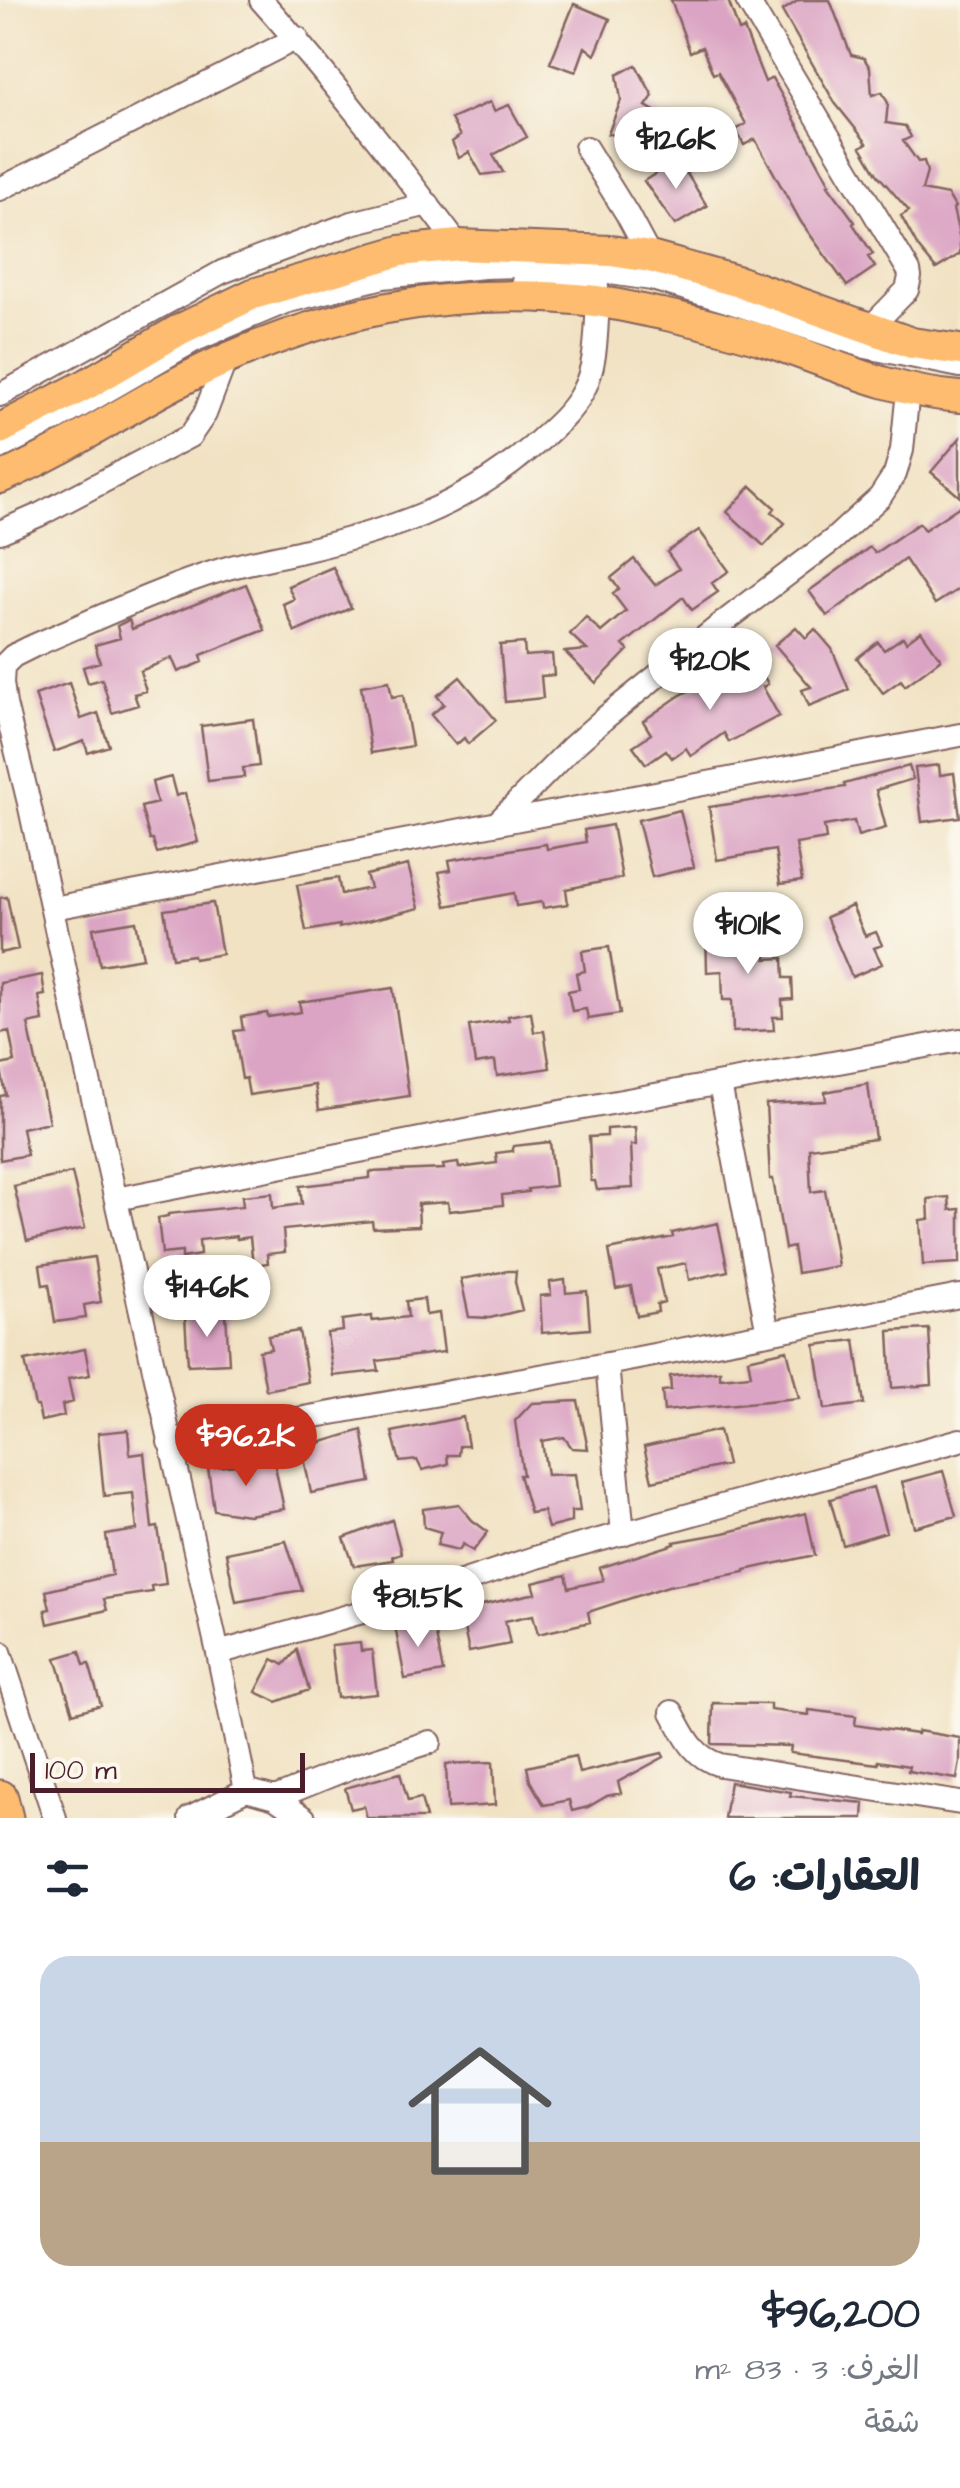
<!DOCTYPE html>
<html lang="ar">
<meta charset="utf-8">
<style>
:root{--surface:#fff;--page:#f6f6f7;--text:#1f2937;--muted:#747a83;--accent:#c8321e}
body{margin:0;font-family:"Architects Daughter","Playpen Sans Arabic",sans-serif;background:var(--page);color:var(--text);direction:rtl;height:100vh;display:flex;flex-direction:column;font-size:38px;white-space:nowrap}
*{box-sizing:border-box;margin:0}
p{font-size:32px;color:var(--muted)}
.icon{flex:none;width:55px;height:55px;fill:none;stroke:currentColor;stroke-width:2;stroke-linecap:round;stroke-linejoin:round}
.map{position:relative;height:1818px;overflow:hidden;direction:ltr}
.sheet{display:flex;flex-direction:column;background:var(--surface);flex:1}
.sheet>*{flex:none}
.scale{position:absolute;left:30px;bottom:25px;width:275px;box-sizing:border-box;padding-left:10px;border:5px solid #4a1f2b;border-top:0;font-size:28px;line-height:35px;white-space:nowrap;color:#4a1f2b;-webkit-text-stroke:8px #fbf7ec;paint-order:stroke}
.price{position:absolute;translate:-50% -85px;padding:0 22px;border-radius:35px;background:#fff;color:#222;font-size:32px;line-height:65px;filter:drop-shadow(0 2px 5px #0008)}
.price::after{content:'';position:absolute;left:50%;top:60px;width:30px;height:22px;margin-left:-15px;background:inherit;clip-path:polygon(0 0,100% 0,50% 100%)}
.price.selected{background:var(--accent);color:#fff}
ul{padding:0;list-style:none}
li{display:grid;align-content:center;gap:20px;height:530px;padding:0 40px}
li span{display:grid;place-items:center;height:310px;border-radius:30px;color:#555}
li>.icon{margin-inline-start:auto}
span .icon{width:180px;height:180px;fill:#fffc;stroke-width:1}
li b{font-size:42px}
h2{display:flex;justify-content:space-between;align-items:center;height:120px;padding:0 40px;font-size:42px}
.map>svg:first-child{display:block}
.building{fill:#dba4c4}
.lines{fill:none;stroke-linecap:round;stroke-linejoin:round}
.minor-casing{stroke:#846360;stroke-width:26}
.major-casing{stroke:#846360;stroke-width:34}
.highway-casing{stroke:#846360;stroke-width:39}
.minor{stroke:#fff;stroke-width:22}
.major{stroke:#fdbc70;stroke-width:30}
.highway{stroke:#fdbc70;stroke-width:35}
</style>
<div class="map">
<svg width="960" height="1818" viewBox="0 0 960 1818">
<rect width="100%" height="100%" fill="#fbf7ec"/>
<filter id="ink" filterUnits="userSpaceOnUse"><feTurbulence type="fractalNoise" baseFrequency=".01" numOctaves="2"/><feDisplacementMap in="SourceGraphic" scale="20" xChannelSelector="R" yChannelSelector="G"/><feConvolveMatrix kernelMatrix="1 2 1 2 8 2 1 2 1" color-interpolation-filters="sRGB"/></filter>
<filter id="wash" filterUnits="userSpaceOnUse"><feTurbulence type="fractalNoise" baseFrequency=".0048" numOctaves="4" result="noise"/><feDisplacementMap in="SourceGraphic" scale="40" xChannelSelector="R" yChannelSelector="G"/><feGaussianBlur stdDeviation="2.25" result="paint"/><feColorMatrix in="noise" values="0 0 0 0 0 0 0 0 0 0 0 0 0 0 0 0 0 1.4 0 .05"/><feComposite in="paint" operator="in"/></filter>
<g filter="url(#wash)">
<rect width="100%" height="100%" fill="#f1e2c3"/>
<g id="blocks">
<!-- building -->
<path class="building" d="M671 0H728L739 31 744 29 765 82 772 78 830 184 828 185 855 222 853 224 873 254 868 257 875 267 847 286 801 222 755 139 744 145 736 130 746 124 718 72 713 74 702 47 690 52Z
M799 0H830L851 55 864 58 870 68 872 95 882 92 888 103 886 123 905 126 911 137 903 141 918 162 924 161 927 172 922 190 948 195 955 207 953 209 960 239V254L936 269 918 247 901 216 909 211 877 174 861 147 867 143 835 103 782 11Z
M574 4 610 19 595 55 585 47 576 72 550 63Z
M636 65 653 96 646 106 661 115 651 139 608 134 621 100 617 75Z
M490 102 494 111 509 105 527 137 493 155 503 172 482 175 469 152 459 158 452 142 460 136 451 119Z
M678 159 707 206 675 225 644 181Z
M960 438V497L931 472Z
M751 486 775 508 772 512 785 523 764 546 727 512Z
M960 506V588L935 604 905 559 827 616 809 591 870 547 875 553 919 523 924 530Z
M699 530 729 571 712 583 718 592 692 610 683 597 623 645 628 650 596 683 565 652 587 650 570 634 586 617 601 632 626 611 613 594 619 589 611 578 634 559 655 585 679 569 667 552Z
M333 567 351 608 295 632 283 604 294 599 288 586Z
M246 584 265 630 201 655 203 662 178 672 172 658 140 671 146 691 134 694 138 705 112 713 102 679 88 683 83 667 100 662 95 645 120 638 117 626 129 620 132 629Z
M796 627 806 638 815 629 832 649 849 690 809 706 802 690 811 687 775 645Z
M921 631 941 659 905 686 901 680 883 693 857 658 878 642 884 650 903 637 906 642Z
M524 643 525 656 552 654 554 675 541 676 543 698 505 702 500 645Z
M753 656 768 684 763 687 779 716 729 742 724 733 691 756 686 748 672 758 666 750 646 764 633 746 651 734 643 721 679 696Z
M460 677 496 720 468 744 464 738 456 745 431 715 444 704 437 696Z
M389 681 392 697 403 695 412 746 371 753 361 686Z
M69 683 81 719 98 713 109 746 88 753 84 741 54 752 35 695Z
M253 719 259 766 243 768 244 777 208 781 201 726Z
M939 765 940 775 954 773 960 817 922 822 915 768Z
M909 766 913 779 876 790 886 828 858 836 854 821 824 826 826 839 796 844 802 881 780 884 775 850 717 860 709 807 845 787 844 784Z
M171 777 176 796 185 793 198 842 157 853 153 840H150L141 807 157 803 152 782Z
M680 810 694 867 652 877 638 820Z
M612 825 622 878 566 889 568 904 543 908 542 902 516 906 514 893 446 906 439 872 451 870 449 860 546 844 547 849 586 842 584 830Z
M408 865 419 908 339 928V925L306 931 297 885 338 878 341 894 370 888 366 875Z
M7 897 18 949 0 953V898Z
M213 903 222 954 194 959 193 955 172 958 164 910Z
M852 906 865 936 876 932 882 945 874 948 882 964 852 977 826 917Z
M136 921 143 958 100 965 93 928Z
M735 924 736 933 766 932V959L783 958 784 978H792L793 999 782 1000 783 1017H773L774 1030 733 1032 732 1000H723L722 971 707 972 706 925Z
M609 947 620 1014 588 1019 586 1009 572 1011 568 991 579 989 576 973 585 971 582 951Z
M42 975 45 995 39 996 43 1021 28 1024 49 1122 22 1128 27 1155 0 1160V1096L6 1095 0 1065 15 1062 9 1031 0 1033V983Z
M393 988 409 1096 319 1110 315 1085 249 1095 246 1078 242 1079 234 1031 243 1030 241 1017 267 1013 268 1017 301 1012 299 1002Z
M531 1012 534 1032 544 1031 550 1068 497 1076 495 1061 475 1064 469 1026 509 1020 508 1016Z
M868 1084 875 1139 809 1148 811 1192 825 1190 838 1266 797 1273 793 1247 785 1249 773 1179H770L766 1104 826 1101 825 1092Z
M635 1127 636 1145H631L633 1188 597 1190 595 1181H591L589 1137 607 1136V1129Z
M550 1142 555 1186 528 1189V1192L502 1195 503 1205 449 1211 448 1202 418 1204 419 1226 373 1228 372 1221 283 1230 285 1252 267 1254 268 1263 253 1265 250 1237 237 1239 236 1236 199 1240 200 1255 182 1258V1252L162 1254 158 1218 168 1216V1214L243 1206 242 1196 272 1193 273 1208 302 1204 300 1186 370 1178V1172L444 1169 443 1165 458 1163 459 1168 497 1163 496 1153 513 1151V1146Z
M72 1173 85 1228 27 1241 14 1186Z
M949 1197 950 1210 960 1209V1263L923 1265 920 1220 929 1219 928 1199Z
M718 1223 728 1271 689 1280 686 1263 657 1269 664 1302 657 1304 658 1312 637 1316 631 1286 616 1289 609 1250 673 1237 672 1233Z
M94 1257 101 1302 84 1305 86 1318 55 1322 49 1284 43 1285 40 1265Z
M508 1271H516L515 1282 522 1310 490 1318 469 1317 461 1279Z
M565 1280 566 1293 587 1291 590 1329 542 1333 540 1296 551 1295 550 1282Z
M424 1299 426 1315 439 1313 444 1352 377 1361 379 1371 333 1376 327 1333 343 1331 342 1320 372 1316V1321L408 1317 406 1301Z
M226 1314 229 1363 188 1365 185 1316Z
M929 1329 932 1385 892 1388 889 1331Z
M299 1331 308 1382 266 1390 259 1351 271 1349 268 1336Z
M855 1340 864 1404 825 1409 815 1345Z
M85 1349 90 1375 68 1379 73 1402 62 1405 64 1416 41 1421 38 1406H35L25 1361Z
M787 1350 799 1398 664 1411 662 1391 671 1390 670 1376 720 1371V1378L751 1375 748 1359Z
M578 1401 588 1449 572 1448 564 1437 542 1441 547 1475 575 1474 580 1511H571V1522L548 1528 543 1511 530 1513 519 1475H523L515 1421 532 1403Z
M463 1417 468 1446H459L458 1455H447L448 1464 422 1470 417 1460 400 1462 392 1432Z
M128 1430 130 1455 144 1453 152 1528 158 1527 166 1584 151 1586 152 1592 104 1599 107 1610 48 1624 45 1610 50 1609 46 1591 112 1575 106 1535 137 1530 133 1493 104 1496 98 1433Z
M362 1430 371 1482 311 1493 302 1448Z
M719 1430 727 1465 652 1481 644 1447Z
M274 1461 284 1509 248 1515 214 1510 208 1468Z
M943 1471 956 1516 914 1527 902 1482Z
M873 1487 886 1532 843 1545 830 1499Z
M459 1504 472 1520 488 1532 473 1551 463 1544 459 1550 437 1545 441 1532 424 1527 423 1509Z
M806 1513 815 1555 745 1570V1572L668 1586 588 1612 590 1622 538 1634 533 1615 505 1621 510 1644 469 1652 460 1610 536 1593 533 1583 566 1575 569 1588 603 1580 599 1568 675 1544 674 1542 724 1533Z
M392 1520 401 1553 392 1556 393 1560 354 1566 344 1538Z
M286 1541 302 1590 236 1602 226 1553Z
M421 1621 425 1632 435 1630 443 1672 405 1679 395 1626Z
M360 1643 361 1651 372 1650 377 1694 337 1698 331 1646Z
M297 1650 309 1690 277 1702 256 1692 273 1659 284 1665Z
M80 1651 84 1665 89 1664 101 1705 73 1713 56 1658Z
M713 1703 770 1704V1710L809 1715V1710L856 1716 855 1725 917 1734 918 1731 960 1738V1762L957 1779 908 1771 909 1766 878 1761V1764L790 1753 791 1746 712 1744Z
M662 1753 664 1757 618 1782 621 1793 607 1796 588 1807 572 1811 569 1800 544 1805 530 1781 527 1767 575 1756 579 1773Z
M493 1762 495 1805 448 1808 446 1764Z
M400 1773 408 1801 421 1798 426 1818H367L364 1806 351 1809 345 1788Z
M730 1782 791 1792 790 1796 864 1803 863 1818H724Z"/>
</g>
</g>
<g filter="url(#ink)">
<use href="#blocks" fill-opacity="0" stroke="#846360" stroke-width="2.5"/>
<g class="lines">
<!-- minor casing -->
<g class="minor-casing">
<path id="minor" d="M261 0C331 78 395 161 458 245
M747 0 909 271 910 277 907 290 870 328
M586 148 627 214 650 257
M0 189 297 38
M524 282 575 283 597 287
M0 395 222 272 352 223 428 204
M0 448 56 420 195 340 285 302 383 277 484 267 555 265 652 279 727 301 866 347 960 366
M0 532 39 515 190 436 205 414 225 361
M497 823 572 747 606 717 724 622 833 540 880 497 895 474 902 450 908 390
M53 908 960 735
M720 1084 768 1333
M116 1199 511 1121 960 1040
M607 1364 623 1534
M169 1442 607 1364 960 1296
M0 1652 55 1818
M218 1653 422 1595 534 1558 960 1440
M672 1712C685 1736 693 1757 720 1765L960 1803
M246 1790 218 1653 85 1063 29 803 5 704 2 683 3 666 13 656 33 646C96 619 159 589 224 569 249 562 274 557 298 552 388 531 461 508 532 447 550 431 572 413 583 391 597 365 596 330 598 301
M275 1798 349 1768 430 1742
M190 1818 246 1790 275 1798 304 1818"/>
</g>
<!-- major casing -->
<g class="major-casing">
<path id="major" d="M0 429 87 384 179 330 253 294 400 251 458 245 611 251 650 257 740 282 912 343 960 350
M0 478C65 451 123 410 186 378 317 312 449 284 596 301 618 304 640 310 662 314 699 322 736 331 772 343 836 365 892 392 960 397"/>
</g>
<!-- highway casing -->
<g class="highway-casing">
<path id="highway" d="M0 1798 5 1818"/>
</g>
<!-- minor -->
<use href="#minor" class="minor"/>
<!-- major -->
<use href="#major" class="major"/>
<!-- highway -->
<use href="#highway" class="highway"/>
</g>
</g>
</svg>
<div class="scale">100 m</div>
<b class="price" style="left:676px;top:192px">$126K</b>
<b class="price" style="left:710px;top:713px">$120K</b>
<b class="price" style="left:748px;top:977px">$101K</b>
<b class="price" style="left:207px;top:1340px">$146K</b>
<b class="price selected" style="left:246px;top:1489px">$96.2K</b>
<b class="price" style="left:418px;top:1650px">$81.5K</b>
</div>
<section class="sheet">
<h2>العقارات: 6<svg class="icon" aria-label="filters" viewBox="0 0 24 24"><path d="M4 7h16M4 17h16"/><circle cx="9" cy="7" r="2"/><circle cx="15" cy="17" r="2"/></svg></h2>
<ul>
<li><span style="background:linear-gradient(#c9d6e8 60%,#b9a48a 0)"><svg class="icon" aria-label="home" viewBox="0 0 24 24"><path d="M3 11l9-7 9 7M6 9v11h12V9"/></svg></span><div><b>$96,200</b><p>الغرف: 3 · 83 m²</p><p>شقة</p></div></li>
</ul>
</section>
